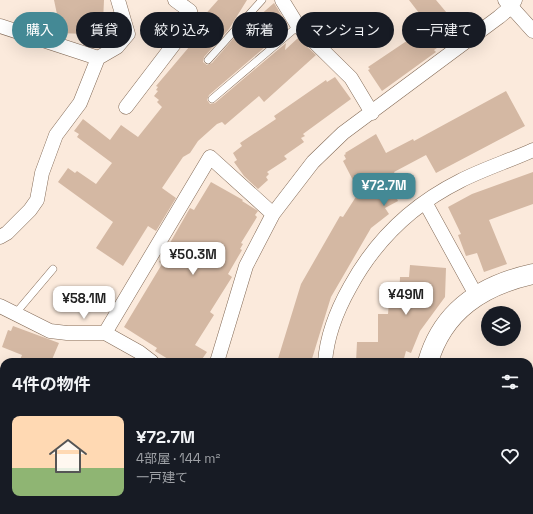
<!DOCTYPE html>
<html lang="ja">
<meta charset="utf-8">
<style>
:root{--surface:#171b24;--page:#20242c;--text:#f1f3f6;--muted:#9ea1a6;--line:#363941;--accent:#448995}
body{margin:0;font-family:"Space Grotesk","Noto Sans JP",sans-serif;background:var(--page);color:var(--text);height:100vh;display:flex;flex-direction:column;font-size:15px;white-space:nowrap}
*{box-sizing:border-box;margin:0}
p{font-size:13px;color:var(--muted)}
.icon{flex:none;width:22px;height:22px;fill:none;stroke:currentColor;stroke-width:2;stroke-linecap:round;stroke-linejoin:round}
.map{position:relative;flex:1;overflow:hidden}
.sheet{position:absolute;left:0px;top:358px;width:533px;height:156px;display:flex;flex-direction:column;background:var(--surface);border-radius:12px 12px 0 0;box-shadow:0 4px 16px #0002}
.sheet>*{flex:none}
.top-card{position:absolute;left:12px;top:12px;width:509px;height:36px;display:flex;gap:8px}
.controls{position:absolute;left:481px;top:306px;display:grid;gap:8px}
.controls a{display:grid;place-items:center;width:40px;height:40px;border-radius:50%;background:var(--surface);box-shadow:0 4px 16px #0002;font-size:20px}
.price{position:absolute;translate:-50% -34px;padding:0 9px;border-radius:8px;background:#fff;color:#222;font-size:13px;line-height:26px;filter:drop-shadow(0 1px 2px #0008)}
.price::after{content:'';position:absolute;left:50%;top:24px;width:12px;height:9px;margin-left:-6px;background:inherit;clip-path:polygon(0 0,100% 0,50% 100%)}
.price.current{background:var(--accent);color:#fff}
ul{padding:0;list-style:none}
li{display:flex;align-items:center;gap:12px;height:100px;padding:0 12px}
li+li{border-top:1px solid var(--line)}
li span{display:grid;place-items:center;flex:none;width:112px;height:80px;border-radius:8px;color:#555}
li>.icon{margin-inline-start:auto}
span .icon{width:48px;height:48px;fill:#fffc;stroke-width:1}
li b{font-size:17px}
h2{display:flex;justify-content:space-between;align-items:center;height:48px;padding:0 12px;font-size:17px}
.chip{padding:0 14px;border-radius:18px;background:var(--surface);box-shadow:0 4px 16px #0002;font-size:14px;line-height:36px}
.chip.current{background:var(--accent);color:#fff}
.map>svg:first-child{display:block}
.green{fill:#f0c7a7}
.building{fill:#d4b8a3}
.lines{fill:none;stroke-linecap:round;stroke-linejoin:round}
.lane-casing{stroke:#836a56;stroke-width:8}
.street-casing{stroke:#836a56;stroke-width:15}
.secondary-casing{stroke:#836a56;stroke-width:21}
.lane{stroke:#fff;stroke-width:7}
.street{stroke:#fff;stroke-width:14}
.secondary{stroke:#fff;stroke-width:20}
</style>
<div class="map">
<svg width="533" height="514" viewBox="0 0 533 514">
<rect width="100%" height="100%" fill="#fbeadc"/>
<!-- green -->
<path class="green" d="M529 430 533 432V514H449V510H529Z"/>
<!-- building -->
<path class="building" d="M54 0H104L102 44 86 43V34L58 33V19Z
M218 0H247L229 29 204 57 203 62 207 65 212 63 233 39 274 3 287 24 286 29 209 95 207 100 210 104 215 103 286 43 285 50 298 38 316 55 264 102 259 96 225 125 222 122 217 124 198 141 190 153 183 157 162 188 176 198 156 231 148 226 123 266 96 248 113 222 58 182 68 168 75 173 77 171 96 184 112 163 77 137 79 134 74 131 83 119 110 140 121 125 138 137 162 107 157 102 159 100 154 96 158 91 156 90 158 87 156 86 206 27 201 23 204 20 202 18Z
M409 0H436L457 25 436 41 440 46 434 50 436 52 382 91 368 70 370 69 368 67 429 26Z
M335 77 351 99 303 134 305 136 301 138 304 142 284 156 287 159 267 172 269 174 266 177 268 180 258 189 244 176 234 162 237 160 233 153 242 146 240 143 276 119 274 116 326 80 327 82Z
M506 91 525 126 436 173 426 155 394 172 405 194 397 199 398 201 385 208 389 214 371 228 331 297 311 362H277L301 284 340 216 343 217 359 192 343 161 346 159 344 155 346 154 345 153 376 134 386 153 413 139 414 141Z
M533 172V204L489 220 507 264 484 272 477 253 466 256 458 235 461 234 448 207 472 194Z
M211 182 243 200 242 201 258 211 255 215 257 217 241 243 243 244 240 249 242 250 228 274 232 277 210 312 214 315 195 345 207 352 200 362H173L155 351 157 348 124 327 162 264 159 262 190 208 194 210Z
M410 265 446 268 445 297 420 331 411 353 406 351 403 362H356L357 342H378V314H388L389 302H399L400 277H409Z
M13 326 59 343 51 362H19L22 355 2 347 8 330 11 331Z"/>
<g class="lines">
<!-- lane casing -->
<g class="lane-casing">
<path id="lane" d="M208 60 262 0
M212 99 298 26
M15 314 53 269"/>
</g>
<!-- street casing -->
<g class="street-casing">
<path id="street" d="M282 0 298 26 351 78 372 113
M505 0 533 31
M0 26 98 58
M126 107 184 31 191 17 190 11 175 0
M425 202 476 295
M0 237 7 233 30 210 37 200 42 173 56 135 80 103 98 58 117 47 128 34 118 0
M0 306 50 331 67 333H105L139 352 152 362
M105 333 210 157 273 214
M217 362 246 266 273 214 313 162 343 133 499 17 511 7 515 0
M325 362C327 335 337 310 350 287 375 241 412 205 460 181 483 169 509 161 533 150
M78 514 86 510
M308 514 310 510"/>
</g>
<!-- secondary casing -->
<g class="secondary-casing">
<path id="secondary" d="M428 362C443 310 483 285 533 274
M0 486 4 492
M13 510 15 514
M436 510V514"/>
</g>
<!-- lane -->
<use href="#lane" class="lane"/>
<!-- street -->
<use href="#street" class="street"/>
<!-- secondary -->
<use href="#secondary" class="secondary"/>
</g>
</svg>
<div class="controls">
<a><svg class="icon" aria-label="layers" viewBox="0 0 24 24"><path d="M12 4l9 5-9 5-9-5zM3 14l9 5 9-5"/></svg></a>
</div>
<b class="price current" style="left:384px;top:207px">¥72.7M</b>
<b class="price" style="left:193px;top:276px">¥50.3M</b>
<b class="price" style="left:406px;top:316px">¥49M</b>
<b class="price" style="left:84px;top:320px">¥58.1M</b>
<div class="top-card">
<a class="chip current">購入</a>
<a class="chip">賃貸</a>
<a class="chip">絞り込み</a>
<a class="chip">新着</a>
<a class="chip">マンション</a>
<a class="chip">一戸建て</a>
</div>
<section class="sheet">
<h2>4件の物件<svg class="icon" aria-label="filters" viewBox="0 0 24 24"><path d="M4 7h16M4 17h16"/><circle cx="9" cy="7" r="2"/><circle cx="15" cy="17" r="2"/></svg></h2>
<ul>
<li><span style="background:linear-gradient(#ffd9b3 65%,#8fb573 0)"><svg class="icon" aria-label="home" viewBox="0 0 24 24"><path d="M3 11l9-7 9 7M6 9v11h12V9"/></svg></span><div><b>¥72.7M</b><p>4部屋 · 144 m²</p><p>一戸建て</p></div><svg class="icon" aria-label="heart" viewBox="0 0 24 24"><path d="M12 20l-8-8c-3-5 5-10 8-4 3-6 11-1 8 4z"/></svg></li>
</ul>
</section>
</div>
